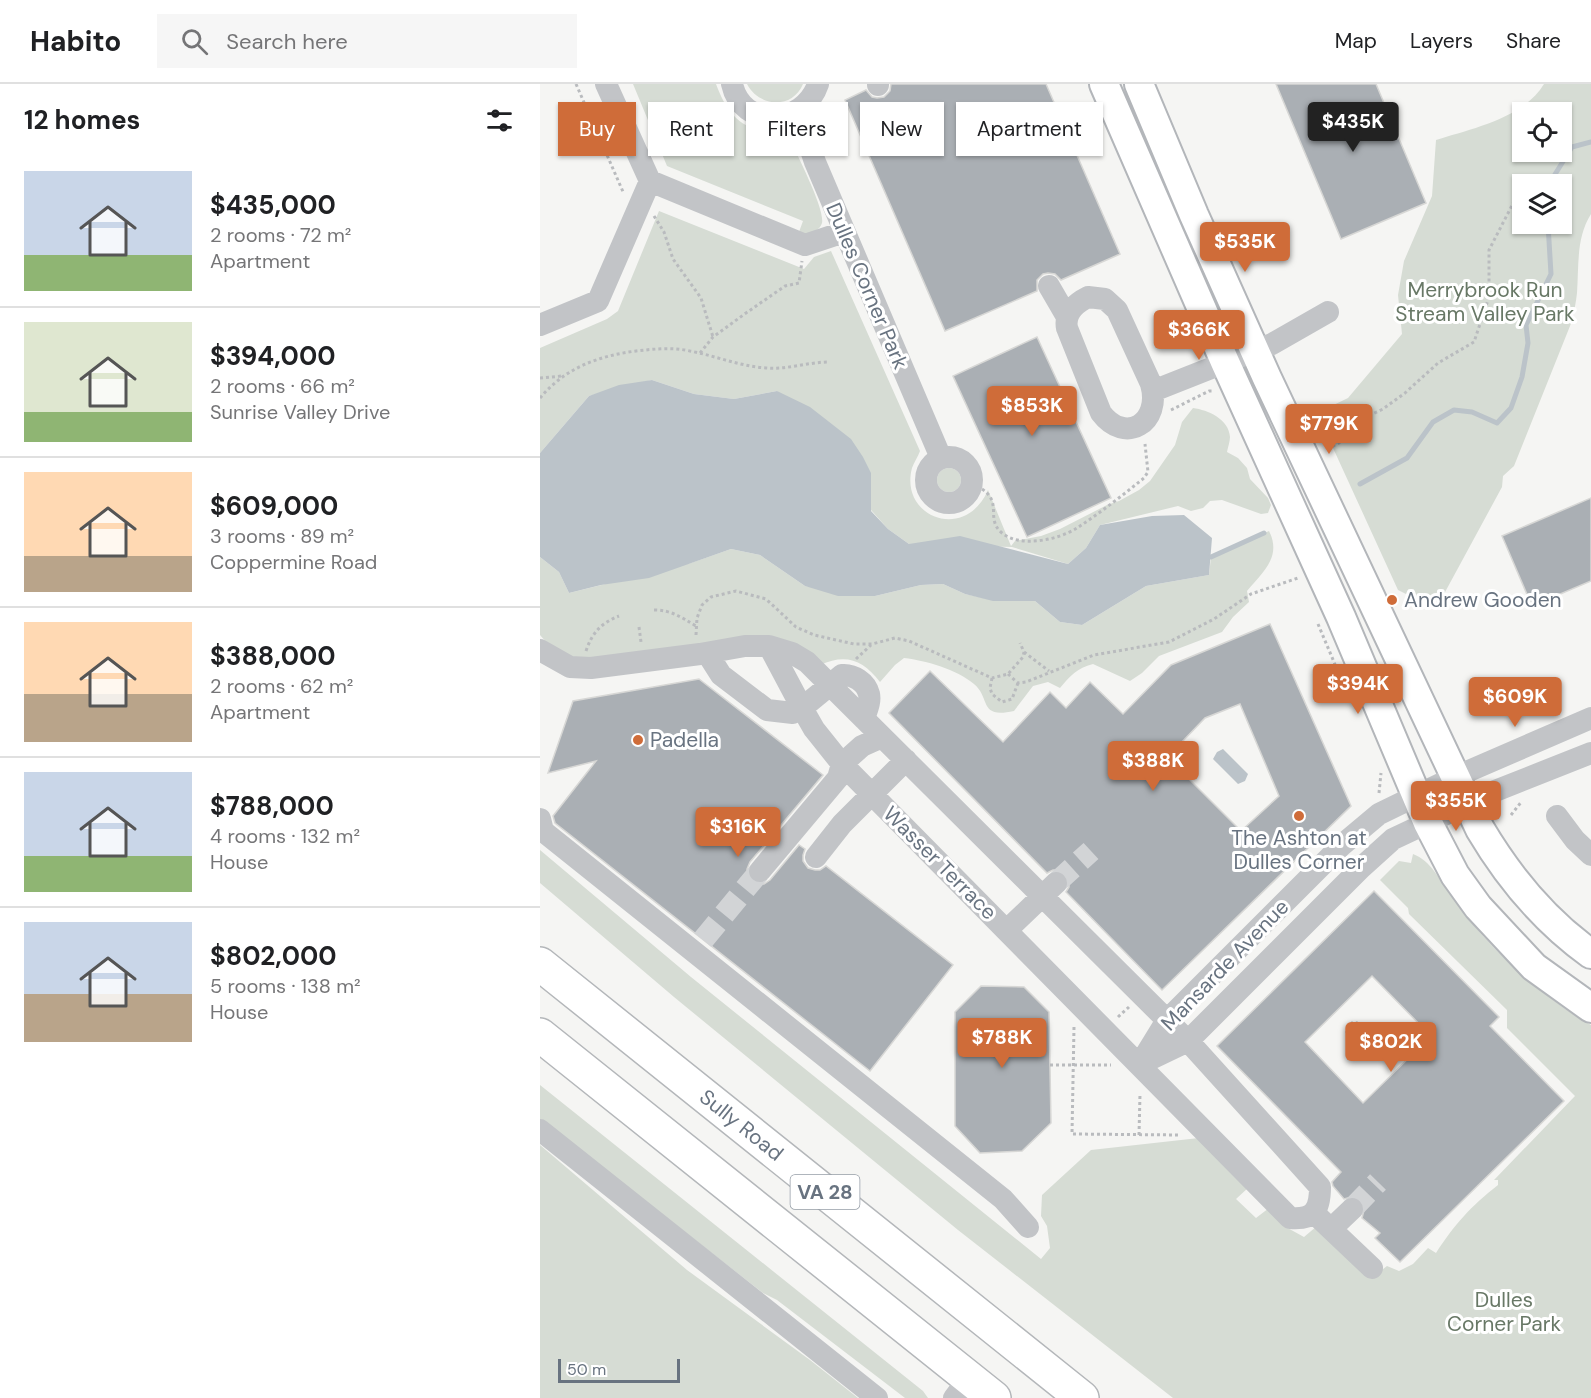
<!DOCTYPE html>
<meta charset="utf-8">
<style>
:root{--surface:#fff;--page:#f6f6f6;--text:#202124;--muted:#757577;--line:#e0e0e0;--accent:#cf6c39}
body{margin:0;font-family:"DM Sans",sans-serif;background:var(--page);color:var(--text);height:100vh;display:flex;flex-direction:column;font-size:22px;white-space:nowrap}
*{box-sizing:border-box;margin:0}
p{font-size:20px;color:var(--muted)}
.icon{flex:none;width:33px;height:33px;fill:none;stroke:currentColor;stroke-width:2;stroke-linecap:round;stroke-linejoin:round}
.map{position:relative;flex:1;overflow:hidden}
.panel{display:flex;flex-direction:column;background:var(--surface);width:540px}
.panel>*{flex:none}
.guide{position:absolute;left:18px;top:18px;width:570px;height:54px;display:flex;gap:12px}
.fabs{position:absolute;left:972px;top:18px;display:grid;gap:12px}
.fabs a{display:grid;place-items:center;width:60px;height:60px;border-radius:0px;background:var(--surface);box-shadow:0 2px 4px #0004;font-size:30px}
.scale{position:absolute;left:18px;bottom:15px;width:122px;box-sizing:border-box;padding-left:6px;border:3px solid #687380;border-top:0;font-size:16px;line-height:21px;white-space:nowrap;color:#687380;-webkit-text-stroke:4px #fff;paint-order:stroke}
.price{position:absolute;translate:-50% -51px;padding:0 14px;border-radius:6px;background:var(--accent);color:#fff;font-size:20px;line-height:39px;filter:drop-shadow(0 2px 3px #0008)}
.price::after{content:'';position:absolute;left:50%;top:36px;width:18px;height:14px;margin-left:-9px;background:inherit;clip-path:polygon(0 0,100% 0,50% 100%)}
.price.current{background:#222;color:#fff}
ul{padding:0;list-style:none}
li{display:flex;align-items:center;gap:18px;height:150px;padding:0 24px}
li+li{border-top:2px solid var(--line)}
li span{display:grid;place-items:center;flex:none;width:168px;height:120px;border-radius:0px;color:#555}
li>.icon{margin-inline-start:auto}
span .icon{width:72px;height:72px;fill:#fffc;stroke-width:1}
li b{font-size:26px}
h2{display:flex;justify-content:space-between;align-items:center;height:72px;padding:0 24px;font-size:26px}
.tag{padding:0 21px;border-radius:0px;background:var(--surface);box-shadow:0 2px 4px #0004;font-size:21px;line-height:54px}
.tag.current{background:var(--accent);color:#fff}
header{display:flex;align-items:center;gap:36px;box-sizing:border-box;height:84px;padding:0 30px;background:var(--surface);border-bottom:2px solid var(--line)}
header strong{font-size:28px}
nav{display:flex;gap:33px;margin-inline-start:auto;font-size:21px}
.search{width:420px;height:54px;background:var(--page);display:flex;align-items:center;gap:15px;box-sizing:border-box;padding:0 21px;border-radius:0px;color:var(--muted);font-size:22px}
main{display:flex;flex:1;min-height:0}
.map>svg:first-child{display:block}
.green{fill:#d6dcd4;fill-rule:evenodd}
.water{fill:#bbc3c9}
.lines{fill:none;stroke-linecap:round;stroke-linejoin:round}
.stream{stroke:#bbc3c9;stroke-width:5}
.building{fill:#aaafb4;stroke:#d7d7d5;stroke-width:1.5;fill-rule:evenodd}
.minor-tunnel{stroke:#d2d4d6;stroke-width:22;stroke-dasharray:22 11;stroke-linecap:butt}
.major-casing{stroke:#b3b6ba;stroke-width:32}
.highway-casing{stroke:#b4b7ba;stroke-width:36}
.path{stroke:#b9bbbe;stroke-width:3;stroke-dasharray:3 3;stroke-linecap:butt}
.minor{stroke:#c2c4c7;stroke-width:22}
.major{stroke:#fff;stroke-width:28}
.highway{stroke:#fff;stroke-width:33}
.poi-dot{fill:#cf6c39;stroke:#fff;stroke-width:2}
.labels{text-anchor:middle;dominant-baseline:central;stroke-width:6;stroke-linejoin:round;paint-order:stroke}
.shield{fill:#fff;stroke:#959da6;stroke-width:1.5}
.shield-label{font-size:20px;font-weight:bold;fill:#687380}
.street-label{font-size:21px;fill:#687380;stroke:#fff}
.park-label{font-size:21px;fill:#687866;stroke:#fff}
.poi-label{font-size:21px;fill:#687380;stroke:#fff;text-anchor:start}
</style>
<header>
<strong>Habito</strong>
<div class="search"><svg class="icon" aria-label="search" viewBox="0 0 24 24"><circle cx="10" cy="10" r="6"/><path d="M15 15l6 6"/></svg>Search here</div>
<nav><a>Map</a><a>Layers</a><a>Share</a></nav>
</header>
<main>
<section class="panel">
<h2>12 homes<svg class="icon" aria-label="filters" viewBox="0 0 24 24"><path d="M4 7h16M4 17h16"/><circle cx="9" cy="7" r="2"/><circle cx="15" cy="17" r="2"/></svg></h2>
<ul>
<li><span style="background:linear-gradient(#c9d6e8 70%,#8fb573 0)"><svg class="icon" aria-label="home" viewBox="0 0 24 24"><path d="M3 11l9-7 9 7M6 9v11h12V9"/></svg></span><div><b>$435,000</b><p>2 rooms · 72 m²</p><p>Apartment</p></div></li>
<li><span style="background:linear-gradient(#dfe7d0 75%,#8fb573 0)"><svg class="icon" aria-label="home" viewBox="0 0 24 24"><path d="M3 11l9-7 9 7M6 9v11h12V9"/></svg></span><div><b>$394,000</b><p>2 rooms · 66 m²</p><p>Sunrise Valley Drive</p></div></li>
<li><span style="background:linear-gradient(#ffd9b3 70%,#b9a48a 0)"><svg class="icon" aria-label="home" viewBox="0 0 24 24"><path d="M3 11l9-7 9 7M6 9v11h12V9"/></svg></span><div><b>$609,000</b><p>3 rooms · 89 m²</p><p>Coppermine Road</p></div></li>
<li><span style="background:linear-gradient(#ffd9b3 60%,#b9a48a 0)"><svg class="icon" aria-label="home" viewBox="0 0 24 24"><path d="M3 11l9-7 9 7M6 9v11h12V9"/></svg></span><div><b>$388,000</b><p>2 rooms · 62 m²</p><p>Apartment</p></div></li>
<li><span style="background:linear-gradient(#c9d6e8 70%,#8fb573 0)"><svg class="icon" aria-label="home" viewBox="0 0 24 24"><path d="M3 11l9-7 9 7M6 9v11h12V9"/></svg></span><div><b>$788,000</b><p>4 rooms · 132 m²</p><p>House</p></div></li>
<li><span style="background:linear-gradient(#c9d6e8 60%,#b9a48a 0)"><svg class="icon" aria-label="home" viewBox="0 0 24 24"><path d="M3 11l9-7 9 7M6 9v11h12V9"/></svg></span><div><b>$802,000</b><p>5 rooms · 138 m²</p><p>House</p></div></li>
</ul>
</section>
<div class="map">
<svg width="1051" height="1314" viewBox="0 0 1051 1314">
<rect width="100%" height="100%" fill="#f5f5f3"/>
<!-- green -->
<path class="green" d="M93 0H176C185 24 197 43 224 47 234 49 242 49 250 55 257 71 285 125 282 139 280 146 274 147 268 150L259 148 263 137 127 82Z
M207 0H263C252 26 219 23 207 0Z
M1004 0H1051V130C1036 154 1039 181 1037 209 1036 218 1034 228 1032 237L974 382 963 392 962 403 904 510 874 514 858 506 777 329 808 314 862 250 858 211 864 177 892 112 896 56C931 45 984 34 1004 0ZM982 28H1022V68H982ZM982 100H1022V140H982Z
M119 127 264 185 274 173 291 167 380 367C378 373 374 378 372 384 359 433 425 459 448 406L471 462 475 457 501 452 520 445 567 421 579 417 599 406 610 397 635 361 642 338 653 324C668 326 689 335 690 353 690 357 688 363 687 368L698 374 707 384 710 395 728 414 731 421 728 429 721 430 682 416 670 417 663 424 651 427 638 422 560 441 546 464 528 480 472 463 369 460 348 445 331 426 237 307 194 315 154 310 112 296 49 312 0 369V264L67 235 78 227Z
M397 396a12 12 0 1 1 24 0a12 12 0 1 1-24 0Z
M729 447C742 473 723 488 707 507L709 518 693 533 682 548 619 572 602 589 590 597 553 580C537 584 530 592 520 604L508 598 493 602 474 627C438 635 451 614 434 600 416 585 387 577 364 574L355 581 340 598C323 576 306 569 280 581L260 563 52 577C30 575 15 569 0 551V473L19 488 29 509 151 479 191 465 220 471 265 502 335 512 381 501 403 500 425 510 453 516 495 517 520 538 542 541 606 502 669 491 671 473Z
M0 766 151 893 501 1175 510 1164 507 1142 501 1132 502 1111 551 1066 659 1054 709 1103 696 1115 716 1134 729 1124 744 1142 764 1153 777 1142 834 1192 847 1182 859 1187 873 1180 888 1164 896 1169C914 1141 931 1122 958 1101V1096H954L1035 1012 967 944V926L869 830 868 824 840 796 859 777 871 779 873 770C891 777 899 795 910 810 921 824 932 840 944 853 975 887 1012 919 1051 941V1314H633L418 1146 134 913 0 799Z
M0 1001 383 1307 388 1314H365L237 1216 223 1209 0 1035Z
M0 1061 147 1186 270 1276 318 1314H0Z"/>
<!-- water -->
<path class="water" d="M112 296 154 310 194 315 237 307 270 323 311 355 323 373 331 389V427L348 445 369 460 420 452 528 480 546 464 560 441 612 432 644 431 672 454 669 491 606 502 542 541 520 538 495 517H453L425 510 403 500 381 501 335 512H298L265 502 220 471 191 465 109 494 61 501 29 509 19 488 0 473V369L49 312 79 301Z
M683 665 708 690 705 697 698 700 673 675 677 668Z
M812 937 814 939 817 937 836 957 824 968 805 948 808 945 806 943Z"/>
<g class="lines">
<!-- stream -->
<path class="stream" d="M1009 100 1032 63 1051 58
M820 400 867 374 893 338 914 326 932 328 957 339 971 324 982 293 988 259 986 241 1011 190 1008 140
M671 473 724 449"/>
</g>
<!-- building -->
<path class="building" d="M351 0H506L580 170 521 196 515 190 508 189 503 190 497 196V207L405 247 305 16 326 6 332 13 337 14 344 13 350 7Z
M736 0H836L886 119 801 155Z
M497 253 571 414 487 453 413 292Z
M1051 414V497L992 522 962 452Z
M730 540 811 722 622 906 526 808 529 803V796L525 789 519 786H513L507 789 349 629 390 587 463 658 510 608 526 624 550 598 583 630 631 581ZM700 620 739 712 701 747 638 684 639 661 665 634Z
M159 595 283 691 210 778 207 785 208 792 211 797 218 800H224L230 796 259 761 265 765 263 771V777L268 784 275 786H280L286 782 413 881 330 987 15 739 13 732 56 677 8 689 33 617Z
M834 807 959 933 950 942 1024 1017 860 1178 835 1154 840 1149 822 1134 825 1122 822 1116 815 1112 804 1115 793 1102 792 1098 801 1088 677 962ZM832 892 891 952 823 1019 765 958Z
M441 902 484 903 509 928 511 1039 482 1067 440 1069 415 1042V928Z"/>
<g class="lines">
<!-- minor-tunnel -->
<path class="minor-tunnel" d="M516 799 551 767
M163 856 220 787
M812 1125 838 1098"/>
<!-- major casing -->
<g class="major-casing">
<path id="major" d="M564 0 685 278 801 533 888 739 915 791 938 823 994 883 1051 924
M599 0 654 131 727 294 940 745C969 794 1005 837 1051 870"/>
</g>
<!-- highway casing -->
<g class="highway-casing">
<g id="highway">
<path id="s1" d="M0 880 542 1314"/>
<path d="M0 951 454 1314"/>
</g>
</g>
<!-- path -->
<path class="path" d="M36 0 84 110
M983 100 989 91
M114 132 124 148 133 175 161 214 173 253
M160 269 173 253 206 229 245 202 259 199 262 177
M0 294 22 292
M0 314C25 284 58 272 96 267 114 265 132 263 150 267 176 272 199 282 226 284 246 286 268 278 289 278
M631 326 669 307H674
M787 365 799 359 828 332 843 325 865 309 898 279 934 258 949 213V166L982 102
M442 405C463 419 445 435 462 449 480 464 518 456 537 444 560 429 583 411 604 394L608 388 605 360
M114 526C131 526 141 533 156 542
M778 540 807 609
M99 543 101 558
M156 551 157 534 162 521 171 513 196 507 226 515 256 543 274 551 314 560H332L355 554 369 557 452 594 468 590 483 573 484 568 480 559
M46 567C52 549 61 539 79 532
M484 568 509 587
M316 575 331 561
M468 590 478 599 486 598 554 571 629 558 674 535 711 510 758 494
M452 594 450 604 452 610 462 618 472 615 478 599
M839 709 841 689
M971 731 982 717
M578 933 589 923
M534 943 532 1050 640 1051
M510 981H571
M599 1051 600 1010"/>
<!-- minor -->
<path class="minor" d="M192 0C202 46 264 42 278 0
M338 0V1
M258 27 275 78 401 374
M110 97 265 161 304 148
M509 202 527 233
M548 213 565 215 577 226 611 300C622 339 585 361 561 329L527 244C524 229 536 219 548 213Z
M0 241 58 217 110 97 66 0
M613 307 732 260 788 228
M386 396a23 23 0 1 1 46 0a23 23 0 1 1-46 0Z
M0 566 30 583 51 584 160 570 205 562H229L252 569 267 578 290 601 302 591C313 590 326 598 329 610 331 618 326 628 324 635
M167 569 181 591 227 626 253 629 262 624 229 562
M290 601 648 957 780 1103C780 1126 774 1136 750 1134L302 680 274 645 262 624Z
M1017 732 1035 756 1051 771
M0 735 3 747 463 1115 488 1143
M276 773 302 740 366 676
M220 787 298 694 302 680 322 662 342 653
M467 846 516 799
M600 980 627 936 802 761 839 730 915 693 1051 634
M600 980 648 957 822 783 853 755 955 707 1051 669
M0 1046 337 1314
M774 1129 832 1184
M791 1145 812 1125
M414 1314 429 1294"/>
<!-- major -->
<use href="#major" class="major"/>
<!-- highway -->
<use href="#highway" class="highway"/>
</g>
<!-- markers -->
<g class="poi-dot">
<circle cx="852" cy="516" r="6"/>
<circle cx="98" cy="656" r="6"/>
<circle cx="759" cy="732" r="6"/>
</g>
<g class="labels">
<!-- shield labels -->
<rect class="shield" x="250.5" y="1091" width="69" height="34" rx="4.5"/>
<g class="shield-label">
<text x="285" y="1108">VA 28</text>
</g>
<!-- street labels -->
<g class="street-label">
<text transform="translate(327 202) rotate(67)">Dulles Corner Park</text>
<text transform="translate(400 779) rotate(45)">Wasser Terrace</text>
<text transform="translate(685 881) rotate(-46)">Mansarde Avenue</text>
<text stroke="none"><textPath href="#s1" startOffset="258">Sully Road</textPath></text>
</g>
<!-- park labels -->
<g class="park-label">
<text x="945" y="206">Merrybrook Run<tspan x="945" dy="24">Stream Valley Park</tspan></text>
<text x="964" y="1216">Dulles<tspan x="964" dy="24">Corner Park</tspan></text>
</g>
<!-- poi labels -->
<g class="poi-label">
<text x="864" y="516">Andrew Gooden</text>
<text x="110" y="656">Padella</text>
<text x="759" y="754" text-anchor="middle">The Ashton at<tspan x="759" dy="24">Dulles Corner</tspan></text>
</g>
</g>
</svg>
<div class="fabs">
<a><svg class="icon" aria-label="locate" viewBox="0 0 24 24"><circle cx="12" cy="12" r="6"/><path d="M12 2v4M12 18v4M2 12h4M18 12h4"/></svg></a>
<a><svg class="icon" aria-label="layers" viewBox="0 0 24 24"><path d="M12 4l9 5-9 5-9-5zM3 14l9 5 9-5"/></svg></a>
</div>
<div class="scale">50 m</div>
<b class="price current" style="left:813px;top:69px">$435K</b>
<b class="price" style="left:705px;top:189px">$535K</b>
<b class="price" style="left:659px;top:277px">$366K</b>
<b class="price" style="left:492px;top:353px">$853K</b>
<b class="price" style="left:789px;top:371px">$779K</b>
<b class="price" style="left:818px;top:631px">$394K</b>
<b class="price" style="left:975px;top:644px">$609K</b>
<b class="price" style="left:613px;top:708px">$388K</b>
<b class="price" style="left:916px;top:748px">$355K</b>
<b class="price" style="left:198px;top:774px">$316K</b>
<b class="price" style="left:462px;top:985px">$788K</b>
<b class="price" style="left:851px;top:989px">$802K</b>
<div class="guide">
<a class="tag current">Buy</a>
<a class="tag">Rent</a>
<a class="tag">Filters</a>
<a class="tag">New</a>
<a class="tag">Apartment</a>
</div>
</div>
</main>
